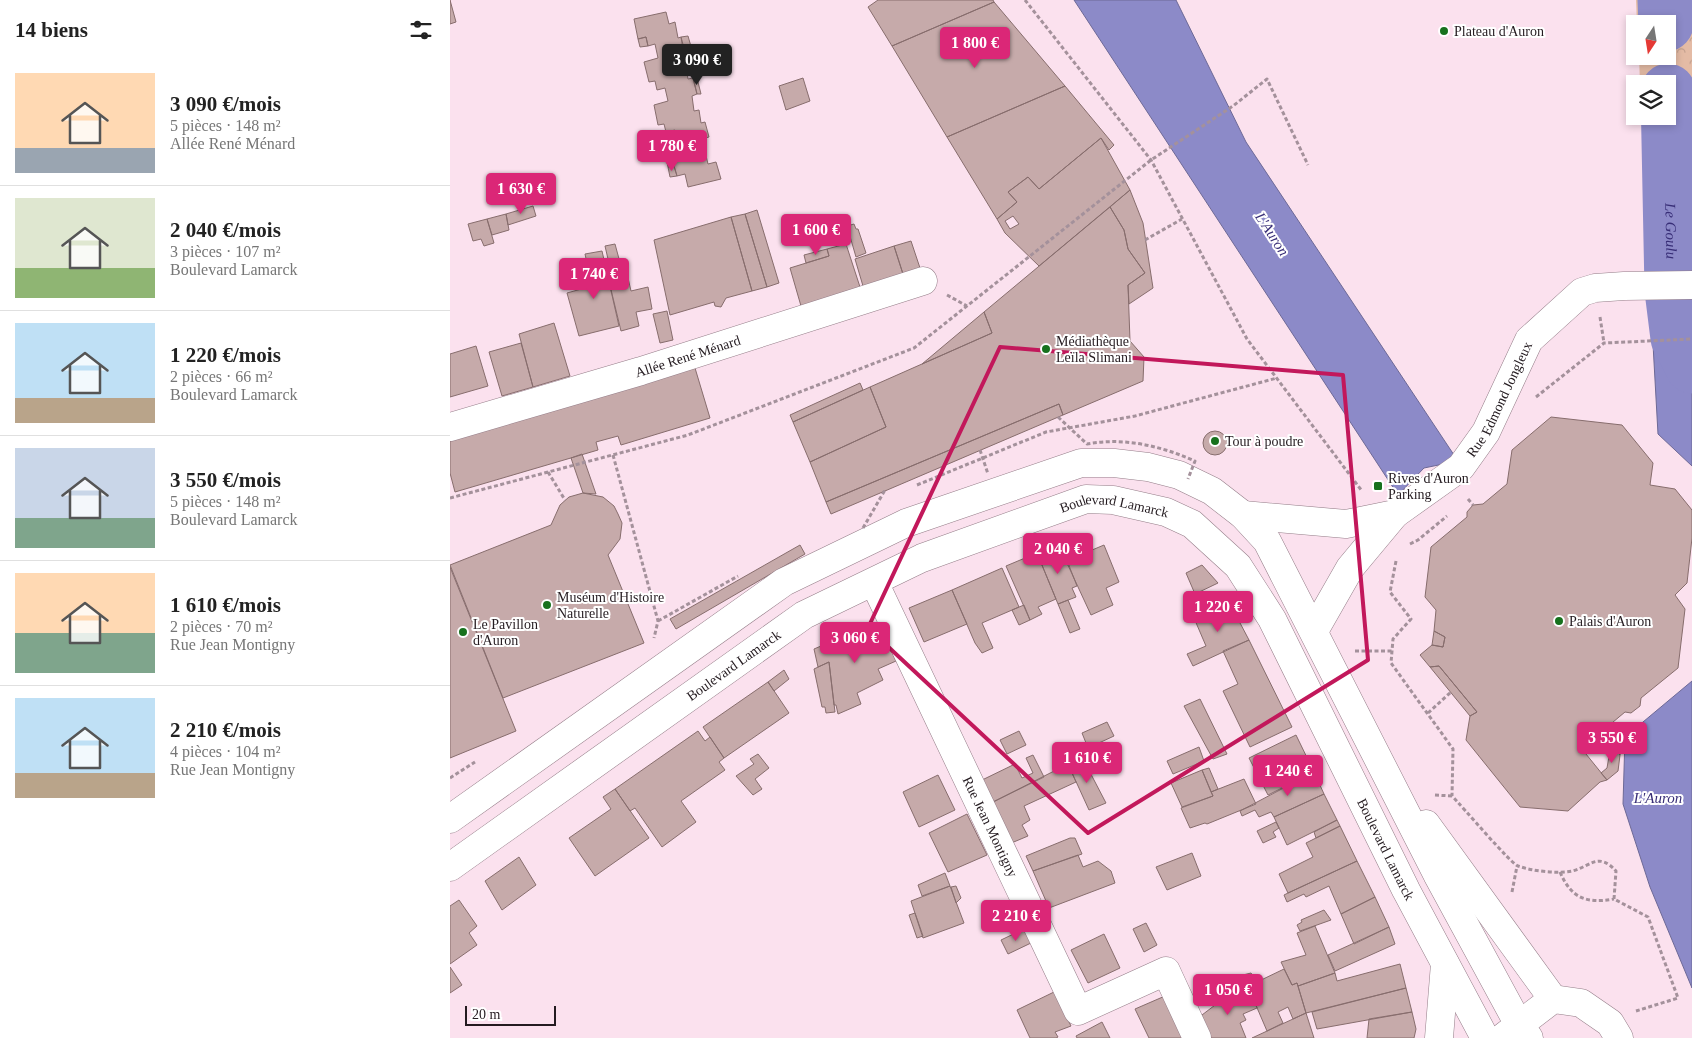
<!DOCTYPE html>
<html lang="fr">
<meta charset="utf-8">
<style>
:root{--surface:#fff;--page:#f2f2f2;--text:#222;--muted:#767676;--line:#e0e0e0;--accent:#db2777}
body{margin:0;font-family:Georgia,serif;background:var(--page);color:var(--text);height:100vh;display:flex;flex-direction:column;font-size:19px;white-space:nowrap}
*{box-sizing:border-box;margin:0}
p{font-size:16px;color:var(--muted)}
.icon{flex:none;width:28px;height:28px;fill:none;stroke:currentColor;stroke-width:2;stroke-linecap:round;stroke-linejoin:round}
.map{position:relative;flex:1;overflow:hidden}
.side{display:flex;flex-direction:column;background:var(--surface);width:450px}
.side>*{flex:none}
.needle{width:32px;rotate:192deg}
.controls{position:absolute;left:1176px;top:15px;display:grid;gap:10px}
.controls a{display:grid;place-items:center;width:50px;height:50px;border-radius:0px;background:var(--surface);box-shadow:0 2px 8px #0003;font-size:25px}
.scale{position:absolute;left:15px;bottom:12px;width:91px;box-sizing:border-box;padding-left:5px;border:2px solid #241b20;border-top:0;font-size:14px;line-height:18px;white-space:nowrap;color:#241b20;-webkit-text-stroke:4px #fff;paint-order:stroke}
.price{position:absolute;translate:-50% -42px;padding:0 11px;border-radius:5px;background:var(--accent);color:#fff;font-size:16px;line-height:32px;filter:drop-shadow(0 1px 2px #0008)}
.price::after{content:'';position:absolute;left:50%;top:30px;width:15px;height:11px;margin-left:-8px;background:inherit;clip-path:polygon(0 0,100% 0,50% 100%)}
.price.selected{background:#222;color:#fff}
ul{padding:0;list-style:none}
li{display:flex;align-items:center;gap:15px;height:125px;padding:0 15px}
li+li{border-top:1px solid var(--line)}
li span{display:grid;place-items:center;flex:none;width:140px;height:100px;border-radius:0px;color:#555}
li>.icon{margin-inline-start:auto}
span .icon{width:60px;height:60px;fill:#fffc;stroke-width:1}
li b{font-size:21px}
h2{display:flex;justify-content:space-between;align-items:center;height:60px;padding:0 15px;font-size:21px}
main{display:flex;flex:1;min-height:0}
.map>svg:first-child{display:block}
.forest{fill:url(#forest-crowns)}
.water{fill:#8c8ac8;stroke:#6d6996}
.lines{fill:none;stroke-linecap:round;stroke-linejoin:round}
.river{stroke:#8c8ac8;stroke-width:55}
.building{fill:#c6aaaa;stroke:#876d6d;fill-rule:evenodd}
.street-casing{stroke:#947d88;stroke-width:29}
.secondary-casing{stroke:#947d88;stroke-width:29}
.path{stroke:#a4919b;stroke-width:3;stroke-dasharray:4 2.5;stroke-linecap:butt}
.street{stroke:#fff;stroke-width:28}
.secondary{stroke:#fff;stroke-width:28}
.path-bridge{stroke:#a4919b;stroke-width:3;stroke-dasharray:4 2.5;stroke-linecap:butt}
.marked{fill:none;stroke:#c2185b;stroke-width:4;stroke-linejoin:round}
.poi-dot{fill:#17711d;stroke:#fff;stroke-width:2}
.labels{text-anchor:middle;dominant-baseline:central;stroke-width:4;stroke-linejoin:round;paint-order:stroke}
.poi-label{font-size:14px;fill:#241b20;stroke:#fff;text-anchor:start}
.street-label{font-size:14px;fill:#241b20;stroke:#fff}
.water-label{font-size:15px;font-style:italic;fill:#382e77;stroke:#fff}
</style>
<main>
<section class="side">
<h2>14 biens<svg class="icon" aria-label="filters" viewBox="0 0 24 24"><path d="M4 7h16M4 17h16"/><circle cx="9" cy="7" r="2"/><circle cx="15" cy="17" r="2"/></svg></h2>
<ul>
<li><span style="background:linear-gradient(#ffd9b3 75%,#9aa5b1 0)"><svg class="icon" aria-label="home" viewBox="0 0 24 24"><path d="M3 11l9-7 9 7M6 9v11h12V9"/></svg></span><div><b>3 090 €/mois</b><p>5 pièces · 148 m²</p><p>Allée René Ménard</p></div></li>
<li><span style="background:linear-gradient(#dfe7d0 70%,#8fb573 0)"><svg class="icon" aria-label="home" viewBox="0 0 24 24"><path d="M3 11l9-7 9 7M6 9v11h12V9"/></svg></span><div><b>2 040 €/mois</b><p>3 pièces · 107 m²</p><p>Boulevard Lamarck</p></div></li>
<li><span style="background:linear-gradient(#bfe0f5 75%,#b9a48a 0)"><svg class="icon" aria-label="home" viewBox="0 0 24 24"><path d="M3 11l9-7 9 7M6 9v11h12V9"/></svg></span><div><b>1 220 €/mois</b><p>2 pièces · 66 m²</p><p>Boulevard Lamarck</p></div></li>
<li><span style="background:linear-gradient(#c9d6e8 70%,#7fa58c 0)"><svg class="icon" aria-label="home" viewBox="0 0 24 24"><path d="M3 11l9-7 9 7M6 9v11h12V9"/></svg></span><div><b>3 550 €/mois</b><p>5 pièces · 148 m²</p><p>Boulevard Lamarck</p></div></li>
<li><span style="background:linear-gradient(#ffd9b3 60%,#7fa58c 0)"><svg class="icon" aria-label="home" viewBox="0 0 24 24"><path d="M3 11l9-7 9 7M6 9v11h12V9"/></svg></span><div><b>1 610 €/mois</b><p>2 pièces · 70 m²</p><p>Rue Jean Montigny</p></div></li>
<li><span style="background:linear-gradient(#bfe0f5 75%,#b9a48a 0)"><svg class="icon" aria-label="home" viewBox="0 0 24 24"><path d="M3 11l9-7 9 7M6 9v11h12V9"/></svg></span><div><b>2 210 €/mois</b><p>4 pièces · 104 m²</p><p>Rue Jean Montigny</p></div></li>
</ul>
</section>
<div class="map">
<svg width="1242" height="1038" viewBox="0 0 1242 1038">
<defs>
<pattern id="forest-crowns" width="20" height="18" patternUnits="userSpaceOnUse" patternTransform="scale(1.25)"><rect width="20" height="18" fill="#e4bba5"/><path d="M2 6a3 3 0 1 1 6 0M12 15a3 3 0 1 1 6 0" fill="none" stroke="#c3a08e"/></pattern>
</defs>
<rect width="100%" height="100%" fill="#fbe1ee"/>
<!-- forest -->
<path class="forest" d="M1186 0H1242V291L1200 290 1192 116H1218V84H1190L1189 56H1218V24H1187Z"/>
<!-- water -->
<path class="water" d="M624 0H726L796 142 1008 461 974 468 948 495Z
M1200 290 1242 291V466L1208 434Z
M1242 681V988L1200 887 1173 804 1175 737Z"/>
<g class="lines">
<!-- river -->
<g class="river">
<path d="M1215 0 1216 24"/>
<path id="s1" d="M1218 91 1222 290 1228 338 1242 366"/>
</g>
</g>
<!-- building -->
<path class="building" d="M0 0 6 22 0 24Z
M428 0H543L544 2 442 46 418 7Z
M544 2 615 86 497 137 442 46Z
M216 12 219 24 225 22 228 38 231 37 238 79 243 78 247 94 242 96 244 111 249 110 251 123 255 122 259 137 252 139 258 164 266 162 271 179 238 187 235 174 227 176 224 166 218 167 214 149 228 144 225 130 216 132 214 124 208 125 204 105 218 101 215 88 207 90 205 81 199 82 194 62 208 58 205 44 198 46 196 37 188 39 184 19Z
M238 36 242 50 235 52 231 37Z
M196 37 198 46 190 47 188 39Z
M243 78H247L251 94H247Z
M353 78 360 101 336 110 329 86Z
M615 86 664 145 659 150 651 138 589 189 578 177 558 192 567 202 547 219 497 137Z
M651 138 680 190 589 266 555 233 547 219 567 202 558 192 578 177 589 189ZM563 216 569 224 560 229 555 221Z
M224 166 227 176 220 177 218 167Z
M680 190 693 223 703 288 679 304 678 285 695 273 678 249 674 230 660 207Z
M83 206 86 216 58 225 56 214Z
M660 207 674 230 678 249 695 273 678 285 680 341 694 357 693 381 613 415 609 404 376 502 360 462 436 427 420 387 542 333 534 312Z
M307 210 329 283 317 287 295 214Z
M56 214 59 230 42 235 37 219Z
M295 214 317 287 302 291 281 217Z
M281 217 302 291 276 298 271 307 265 306 264 302 220 315 204 240Z
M37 219 44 243 34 246 31 239 23 241 18 224Z
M404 224 406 229H408L416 253 406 257 397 226Z
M461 241 470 268 453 274 444 246Z
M165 244 172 270 161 272 155 246Z
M396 244 410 287 351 306 340 268 379 256 377 249Z
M444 246 453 274 413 286 405 259Z
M377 249 379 256 356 263 354 255Z
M152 251 169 326 129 336 117 293 142 286 135 254Z
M176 269 181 291 198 287 202 309 186 312 189 326 171 331 157 273Z
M217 311 223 340 210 343 203 314Z
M534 312 542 333 472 364Z
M104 323 120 376 83 387 69 334Z
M71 343 83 387 52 396 39 352Z
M26 346 38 386 0 397V354Z
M245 368 260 418 171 445 168 436 146 442 148 450 5 492 0 473V440Z
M410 383 413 390 343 422 340 415Z
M420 387 436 427 360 462 343 422Z
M609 404 613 415 381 514 376 502Z
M1101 417 1172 425 1203 463 1200 485 1225 489 1242 510V538L1237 583 1225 595 1235 609 1228 668 1191 698 1190 706 1181 713 1175 712 1138 743 1136 754 1157 780 1150 782 1118 811 1070 807 1016 740 1020 716 1027 712 989 666 980 667 970 655 982 645 993 647 995 637 984 631 986 610 975 597 981 547 1017 517V512L1023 505 1033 504 1057 484 1062 450Z
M753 443a12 12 0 1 1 24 0a12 12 0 1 1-24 0Z
M132 454 146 494 133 493 121 458Z
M133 493 153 497 164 506 168 514 172 523 170 539 158 555 194 643 53 698 0 565 101 525 110 505 119 497Z
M350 545 355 554 226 629 220 619Z
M604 545 612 565 618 563 627 586 622 588 626 597 608 604 587 553Z
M654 545 669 582 656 588 663 605 641 615 616 561Z
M587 553 606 599 588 607 592 614 580 620 556 566Z
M752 565 768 583 745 594 736 573Z
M0 567 66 731 0 758Z
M552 568 569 607 532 623 543 648 532 653 525 643 502 590Z
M502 590 517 624 474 642 459 608Z
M618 600 630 629 620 633 608 604Z
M779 602 799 640 743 666 737 654 756 646 744 618Z
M761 603 764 609 752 615 749 609Z
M574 605 580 620 569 625 562 610Z
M428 622 446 661 428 669 433 680 407 693 411 704 388 714 386 705H384L379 662 368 667 364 649Z
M984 631 995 637 993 647 982 645Z
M799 640 842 727 800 747 773 691 788 684 773 651Z
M379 662 385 712 376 713 375 707H372L364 669Z
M989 666 1027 712 1020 716 980 667Z
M334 670 339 679 324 691 318 682Z
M318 682 339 713 274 758 253 727Z
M750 699 777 754 763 759 734 706Z
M657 722 664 736 638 748 632 733Z
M1159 725 1166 735 1159 742 1151 732Z
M248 731 255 741 260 737 274 758 269 762 275 770 231 801 246 822 212 847 185 808 180 811 165 789Z
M569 731 576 745 557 754 550 740Z
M846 735 864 772 818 795 799 758Z
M1166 735 1172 743 1170 755 1159 742Z
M1161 745 1170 755 1168 771 1157 780 1151 773 1157 768Z
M628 747 631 754 617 760 613 754Z
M749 747 754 761 723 774 717 761Z
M308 754 319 768 305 779 312 789 303 795 286 776 304 764 300 759Z
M583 755 594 777 539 804 528 782 565 764 572 778 583 773 576 758Z
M632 757 656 803 639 810 618 764Z
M618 764 626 782 574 806 580 820 572 825 578 836 559 844 539 804Z
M759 768 768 789 761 792 752 770Z
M752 770 763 796 732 807 721 783Z
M864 772 874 794 824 817 821 812 809 817 805 810 792 816 790 811Z
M488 775 505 810 469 827 453 792Z
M794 779 806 804 757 824 755 823 740 828 731 808 763 796 761 792Z
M165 789 199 838 145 876 119 838 161 809 153 797Z
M874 794 887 820 837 845 824 817Z
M517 814 537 855 498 872 479 833Z
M887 820 890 826 866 838 864 832Z
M826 822 829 828 823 832 826 837 813 843 807 831Z
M890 826 907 861 838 893 829 874 863 857 856 843Z
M620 838H625L632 854 583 871 576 856Z
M742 853 751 876 717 890 706 867Z
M628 855 633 867 648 861 661 871 665 883 599 908 583 871Z
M69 857 86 885 52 910 35 881Z
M907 861 925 897 891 914 879 886 856 897 854 894 837 902 834 895 838 893Z
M495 873 500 886 472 896 468 885Z
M500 886 514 923 473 938 461 901Z
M506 886 511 898 506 903 501 887Z
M925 897 939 927 904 944 891 914Z
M9 900 27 926 19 933 27 945 0 964V906Z
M874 910 881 920 850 931 847 925 852 922 851 920Z
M465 913 473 936 467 938 459 915Z
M696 923 707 945 694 952 683 929Z
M865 926 885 973 848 986 847 983 842 985 831 962 856 955 847 933Z
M939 927 945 944 885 971 878 955Z
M574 929 581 943 558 954 551 940Z
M654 934 670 968 638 983 621 950Z
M950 964 956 988 856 1013 848 986 885 973 887 981Z
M0 967 12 985 0 993Z
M834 969 842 985 847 983 856 1013 843 1019 838 1007 828 1012 833 1023 817 1031 793 975 801 973 807 982Z
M798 986 807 1008 793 1014 796 1020 790 1023 796 1038H755L748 1018 777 996Z
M956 988 962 1012 867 1029 862 1012Z
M604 992 621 1026 605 1032 608 1037 606 1038H580L567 1010Z
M715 996 735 1038H699L685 1009Z
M962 1012 966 1029 964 1038H917L919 1019Z
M856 1013 864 1038H802L843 1019Z
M652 1022 660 1038H627L626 1036Z"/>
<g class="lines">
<!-- street casing -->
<g class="street-casing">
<g id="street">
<path id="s2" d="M0 427 191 371 473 281"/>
<path d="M793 515 896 524 945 514"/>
<path id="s3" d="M424 582 628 1011 716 971 747 1038"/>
<path id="s4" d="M864 631 900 568 945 514 1011 467 1036 432 1079 340 1132 292 1145 288 1174 286 1242 285"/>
<path d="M989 1038 995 964"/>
<path d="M1052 1038 1103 999 1131 1003 1160 1023 1169 1038"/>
</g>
</g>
<!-- secondary casing -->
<g class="secondary-casing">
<g id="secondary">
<path d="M0 819 334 582 456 523 631 463H664L698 467 729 475 762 491 793 515 817 541 987 874 1069 1025 1079 1038"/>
<path d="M976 824 1103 999"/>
<path id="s5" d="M0 867 354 615 472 558 636 499 663 500 716 512 742 524 788 566 822 619 956 890 1035 1038"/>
</g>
</g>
<!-- path -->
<path class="path" d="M575 0 701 160 797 339 912 491
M695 240 732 219
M497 295 517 306
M1150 317 1154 343
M1086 397 1154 343 1242 339
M163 455 208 621 204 638
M98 472 115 500
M467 485 596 432 685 416 827 378
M0 498 238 435 464 348 701 160 783 106 817 79 858 165
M1018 499 1023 505
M960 544 968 540 997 516
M946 561 940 592 961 619 943 639 941 663 1003 749 1002 796C1012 806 1061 864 1068 866 1082 871 1107 874 1122 871 1140 867 1148 851 1166 871L1164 899 1198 917 1228 998 1186 1011
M208 621 288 576
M905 651H942
M978 713 1001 692
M0 778 25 762
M985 795 1002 796
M1110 872C1121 898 1136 904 1164 899
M1062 892 1067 866"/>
<!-- street -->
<use href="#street" class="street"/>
<!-- secondary -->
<use href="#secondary" class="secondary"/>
<!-- path-bridge -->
<path class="path-bridge" d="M608 417 637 444C674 437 711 446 745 461L738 479
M530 450 538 474
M413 528 435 490"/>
</g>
<!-- marked area -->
<path class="marked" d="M550 347 893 375 918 660 638 833 418 628Z"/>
<!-- markers -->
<g class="poi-dot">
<circle cx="994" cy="31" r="5"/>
<circle cx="596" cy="349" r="5"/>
<circle cx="765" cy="441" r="5"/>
<rect x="923" y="481" width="10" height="10" rx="2.5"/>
<circle cx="97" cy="605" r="5"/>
<circle cx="1109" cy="621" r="5"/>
<circle cx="13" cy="632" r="5"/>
</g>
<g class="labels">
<!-- poi labels -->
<g class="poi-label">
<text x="1004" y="31">Plateau d'Auron</text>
<text x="606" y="341">Médiathèque<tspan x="606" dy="16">Leïla Slimani</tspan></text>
<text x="775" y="441">Tour à poudre</text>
<text x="938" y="478">Rives d'Auron<tspan x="938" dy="16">Parking</tspan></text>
<text x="107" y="597">Muséum d'Histoire<tspan x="107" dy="16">Naturelle</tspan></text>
<text x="1119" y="621">Palais d'Auron</text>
<text x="23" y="624">Le Pavillon<tspan x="23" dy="16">d'Auron</tspan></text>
</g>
<!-- street labels -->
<g class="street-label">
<text stroke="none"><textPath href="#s2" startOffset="248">Allée René Ménard</textPath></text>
<text stroke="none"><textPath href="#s4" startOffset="302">Rue Edmond Jongleux</textPath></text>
<text stroke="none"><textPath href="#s5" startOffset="768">Boulevard Lamarck</textPath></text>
<text stroke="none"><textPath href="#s5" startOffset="348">Boulevard Lamarck</textPath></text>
<text stroke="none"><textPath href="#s3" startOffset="271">Rue Jean Montigny</textPath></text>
<text stroke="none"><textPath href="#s5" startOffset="1232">Boulevard Lamarck</textPath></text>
</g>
<!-- water labels -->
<g class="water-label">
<text stroke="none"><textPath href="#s1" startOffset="140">Le Goulu</textPath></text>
<text transform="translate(822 234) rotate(57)">L'Auron</text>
<text x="1208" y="798">L'Auron</text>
</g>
</g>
</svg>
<div class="controls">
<a><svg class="needle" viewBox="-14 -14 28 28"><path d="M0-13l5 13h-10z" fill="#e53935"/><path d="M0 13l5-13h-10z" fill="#767676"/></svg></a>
<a><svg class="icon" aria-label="layers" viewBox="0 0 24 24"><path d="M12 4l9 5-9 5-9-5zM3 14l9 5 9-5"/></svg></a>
</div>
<div class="scale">20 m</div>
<b class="price" style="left:525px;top:69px">1 800 €</b>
<b class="price selected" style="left:247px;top:86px">3 090 €</b>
<b class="price" style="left:222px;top:172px">1 780 €</b>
<b class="price" style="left:71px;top:215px">1 630 €</b>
<b class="price" style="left:366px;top:256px">1 600 €</b>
<b class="price" style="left:144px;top:300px">1 740 €</b>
<b class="price" style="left:608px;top:575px">2 040 €</b>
<b class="price" style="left:768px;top:633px">1 220 €</b>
<b class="price" style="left:405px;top:664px">3 060 €</b>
<b class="price" style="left:1162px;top:764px">3 550 €</b>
<b class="price" style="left:637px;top:784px">1 610 €</b>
<b class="price" style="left:838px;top:797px">1 240 €</b>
<b class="price" style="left:566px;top:942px">2 210 €</b>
<b class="price" style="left:778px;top:1016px">1 050 €</b>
</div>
</main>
